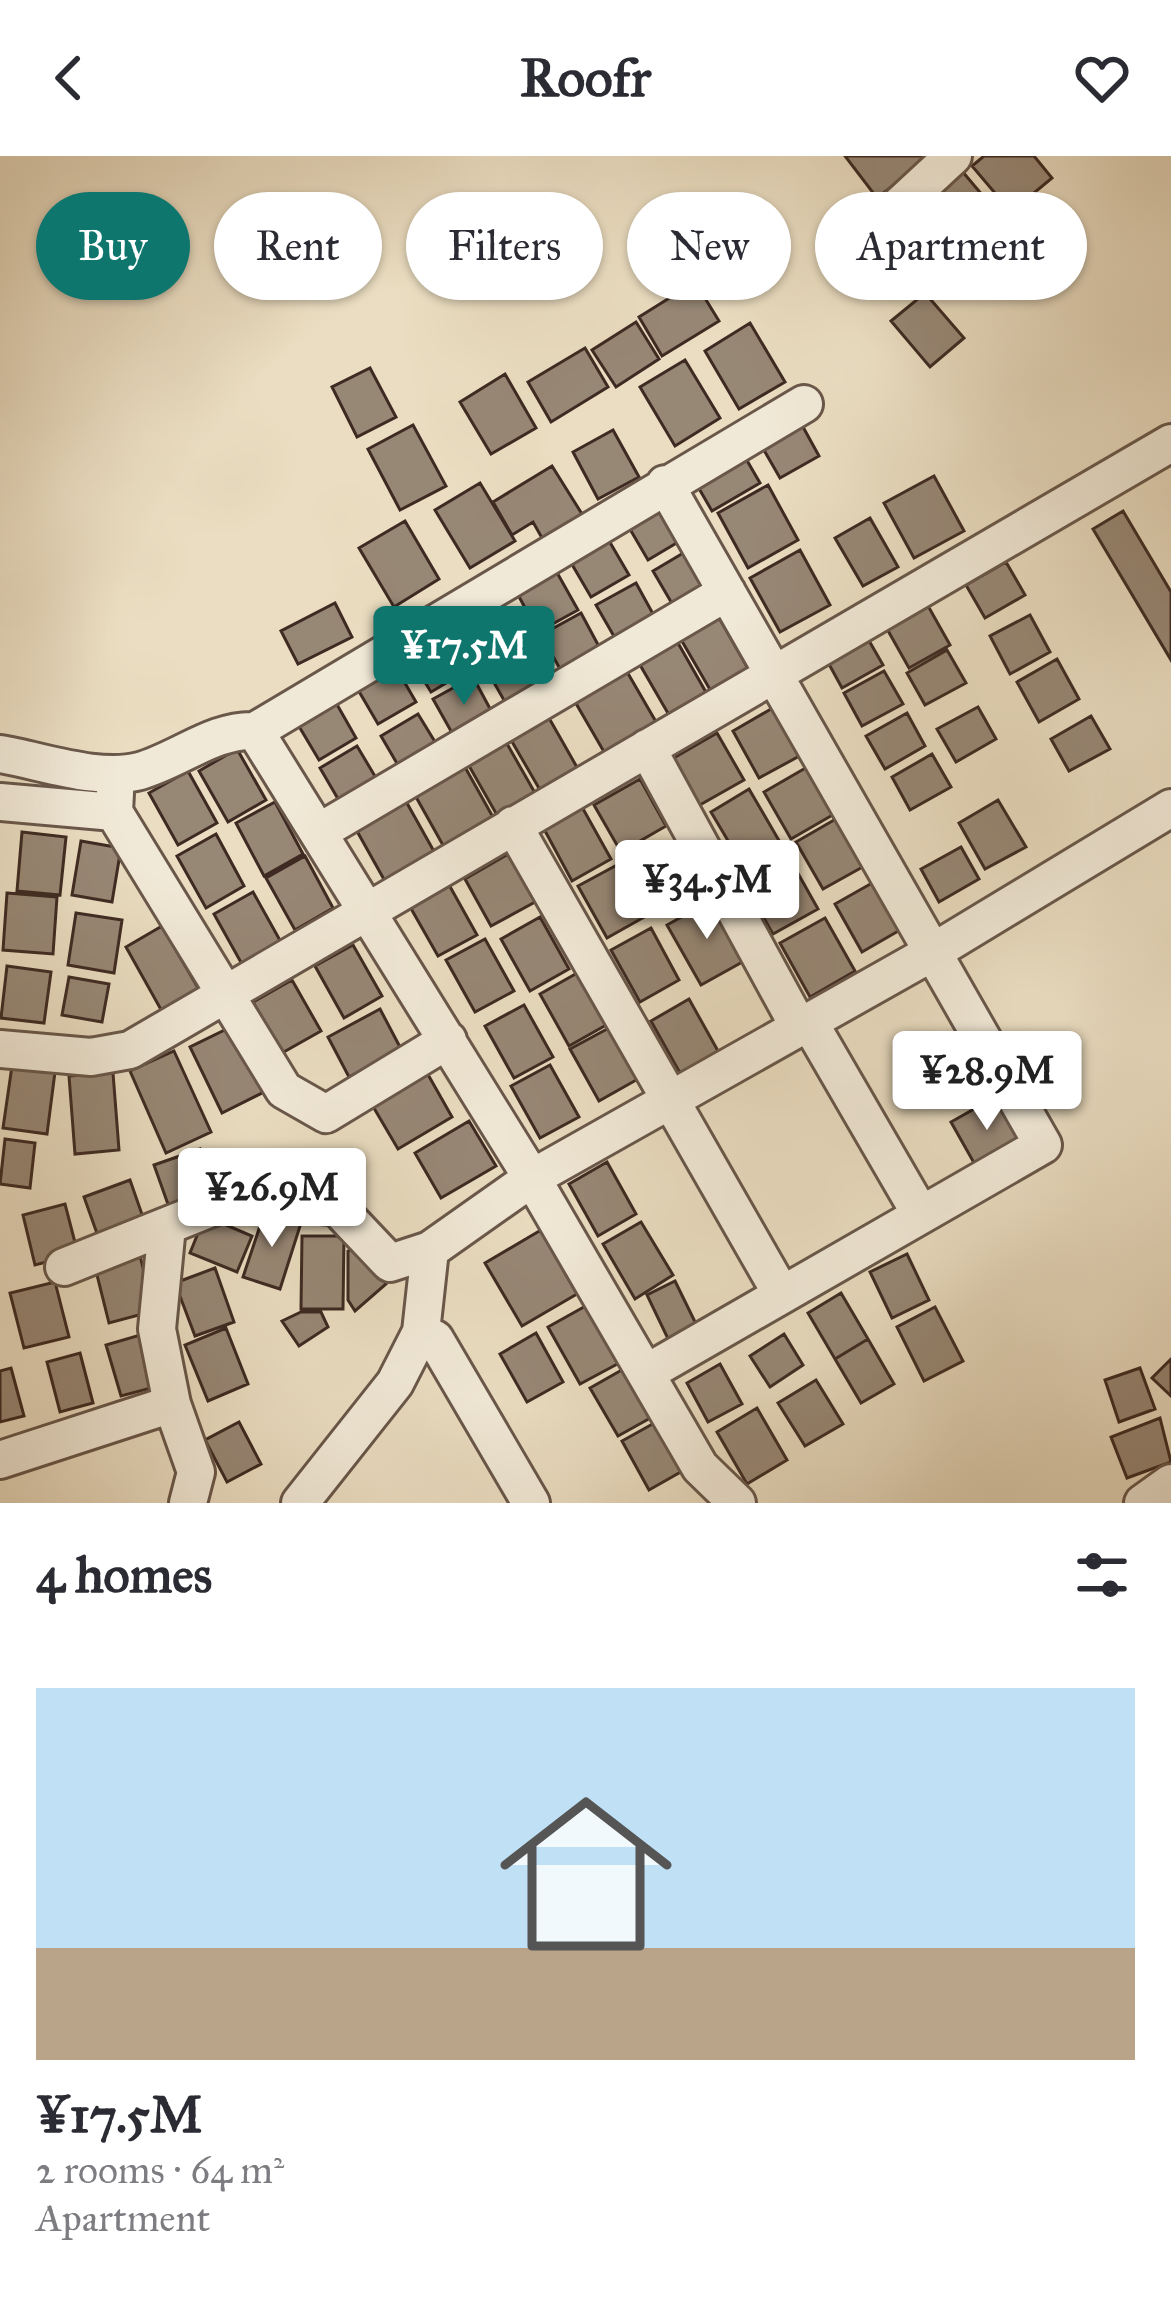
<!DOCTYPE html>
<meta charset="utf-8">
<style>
:root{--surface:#fff;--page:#f7f7f7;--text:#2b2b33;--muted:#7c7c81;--line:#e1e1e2;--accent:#0f766e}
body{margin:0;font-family:"IM FELL Great Primer",serif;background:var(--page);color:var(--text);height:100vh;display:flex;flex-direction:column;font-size:45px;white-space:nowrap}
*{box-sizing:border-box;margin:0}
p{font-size:39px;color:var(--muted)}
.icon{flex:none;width:66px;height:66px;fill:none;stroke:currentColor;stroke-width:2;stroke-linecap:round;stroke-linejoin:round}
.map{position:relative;height:1347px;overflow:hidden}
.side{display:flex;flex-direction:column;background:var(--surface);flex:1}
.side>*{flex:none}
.banner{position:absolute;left:36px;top:36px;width:1101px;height:108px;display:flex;gap:24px}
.price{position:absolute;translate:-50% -102px;padding:0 27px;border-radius:12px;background:#fff;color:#222;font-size:39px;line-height:78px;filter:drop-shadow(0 3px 6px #0008)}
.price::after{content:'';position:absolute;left:50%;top:72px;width:36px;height:27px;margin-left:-18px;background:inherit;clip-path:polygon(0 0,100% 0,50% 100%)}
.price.on{background:var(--accent);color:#fff}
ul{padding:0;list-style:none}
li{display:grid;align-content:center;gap:24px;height:636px;padding:0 36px}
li+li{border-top:3px solid var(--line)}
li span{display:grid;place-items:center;height:372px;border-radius:0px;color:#555}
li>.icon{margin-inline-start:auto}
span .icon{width:216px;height:216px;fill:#fffc;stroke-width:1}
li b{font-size:51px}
h2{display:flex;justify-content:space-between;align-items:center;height:144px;padding:0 36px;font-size:51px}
.chip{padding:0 42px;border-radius:54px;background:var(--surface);box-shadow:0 3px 9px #0004;font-size:42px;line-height:108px}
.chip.on{background:var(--accent);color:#fff}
header{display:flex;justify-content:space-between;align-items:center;height:156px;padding:0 36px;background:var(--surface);font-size:54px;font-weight:800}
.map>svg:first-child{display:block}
.building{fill:#978775;stroke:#3e2a22;stroke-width:3}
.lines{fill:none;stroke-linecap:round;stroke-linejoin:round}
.minor-casing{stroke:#69574a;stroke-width:42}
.minor{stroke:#f1e9d7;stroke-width:36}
</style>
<header><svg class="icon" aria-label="back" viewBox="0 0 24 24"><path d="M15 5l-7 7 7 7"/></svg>Roofr<svg class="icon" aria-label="heart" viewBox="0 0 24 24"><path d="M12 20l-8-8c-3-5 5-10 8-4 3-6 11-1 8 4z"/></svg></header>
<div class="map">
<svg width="1171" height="1347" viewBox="0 0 1171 1347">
<rect width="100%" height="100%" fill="#eaddc1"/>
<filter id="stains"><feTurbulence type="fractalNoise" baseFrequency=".00167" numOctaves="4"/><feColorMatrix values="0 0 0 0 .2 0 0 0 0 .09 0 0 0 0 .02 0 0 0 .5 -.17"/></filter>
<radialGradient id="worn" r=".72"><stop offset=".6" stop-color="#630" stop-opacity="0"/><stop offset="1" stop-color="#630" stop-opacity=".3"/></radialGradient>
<!-- building -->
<path class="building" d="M845 0H923L926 4 877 42Z
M984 0H1034L1052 22 1011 56 972 10Z
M962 15 1000 60 967 89 928 43Z
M897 65 935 110 901 139 863 94Z
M695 126 719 165 662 200 639 161Z
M925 137 964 182 930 211 891 165Z
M636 166 659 203 616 231 592 194Z
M750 167 785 226 739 253 705 195Z
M585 192 608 231 551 266 528 226Z
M685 204 720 262 675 290 640 231Z
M370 212 396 261 357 281 332 231Z
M505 218 536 272 491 298 460 246Z
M797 260 819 300 780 322 757 282Z
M413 269 446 330 400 354 368 293Z
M613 274 639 321 598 343 573 296Z
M738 289 760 327 712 355 690 317Z
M552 310 582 358 542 382 533 366 512 379 493 346Z
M934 320 964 375 914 402 884 347Z
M480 327 515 385 470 412 435 354Z
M768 329 798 384 748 412 718 357Z
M664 346 685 382 648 404 627 368Z
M1123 355 1171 436V504L1093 373Z
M870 362 898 411 863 430 835 382Z
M405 365 439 423 394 451 359 392Z
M608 383 629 419 591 441 570 405Z
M690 393 711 429 674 451 653 415Z
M800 394 830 449 780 476 750 422Z
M1006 406 1025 439 985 462 966 429Z
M555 413 578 454 538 476 516 435Z
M636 427 658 467 619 489 596 449Z
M923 441 950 489 909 512 882 464Z
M335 447 352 481 298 508 281 475Z
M502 447 523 483 485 506 465 469Z
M581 457 603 498 564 520 541 479Z
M717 458 750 516 712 537 679 480Z
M1030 459 1050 496 1010 518 990 480Z
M864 476 883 509 842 532 824 499Z
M447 478 468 514 431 536 409 500Z
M674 480 707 538 669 559 636 502Z
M525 494 546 531 509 553 488 516Z
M947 494 966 527 925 549 907 517Z
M1057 503 1079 543 1039 566 1017 526Z
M395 510 416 546 378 568 357 532Z
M626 514 659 571 607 601 574 544Z
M884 515 903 548 862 570 844 537Z
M473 521 495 562 456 584 433 543Z
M335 545 356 582 319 604 297 567Z
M778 549 805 597 759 622 733 575Z
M978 551 996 583 956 606 937 573Z
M545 555 578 613 540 634 507 577Z
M907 557 925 590 885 613 866 580Z
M418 558 440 594 402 616 381 580Z
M1091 560 1110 593 1069 615 1051 583Z
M717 577 744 624 698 650 672 603Z
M502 579 535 637 497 659 464 601Z
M357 590 379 627 341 648 320 612Z
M237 593 266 644 228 666 199 615Z
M932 598 951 631 910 654 892 621Z
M461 604 494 663 444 691 411 632Z
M809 610 836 657 791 683 764 636Z
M188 615 217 667 178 689 149 637Z
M640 623 666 670 621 696 594 649Z
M749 633 781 688 743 710 711 656Z
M403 640 436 699 386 727 353 668Z
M998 644 1026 691 985 713 959 667Z
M275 646 303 698 264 720 236 667Z
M582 651 611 703 572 725 544 673Z
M841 660 868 708 823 733 796 686Z
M22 676 66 681 60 739 17 735Z
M216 678 244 730 206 752 177 700Z
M81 685 121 692 112 746 72 739Z
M680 686 706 734 661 759 634 712Z
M961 691 979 723 939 746 921 713Z
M510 697 537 745 491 770 465 723Z
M305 700 333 752 295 774 266 722Z
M791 705 818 753 773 778 746 731Z
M617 709 646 760 607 782 578 730Z
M881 722 907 770 862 796 835 748Z
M448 727 477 779 438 800 409 749Z
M253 736 282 788 243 810 214 758Z
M7 737 57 741 53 798 3 794Z
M712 744 746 804 701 829 667 769Z
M76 757 122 764 114 817 68 809Z
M540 761 569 813 530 835 501 783Z
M825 762 855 815 810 841 780 787Z
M162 770 201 837 164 859 126 791Z
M651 772 679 824 640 846 611 794Z
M485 783 514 835 475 856 446 804Z
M353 789 382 840 344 862 315 810Z
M7 810 51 816 44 867 1 862Z
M579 816 608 868 569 890 540 838Z
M69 821 109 828 102 866 62 859Z
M292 824 321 875 282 897 253 846Z
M689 843 718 895 680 917 651 865Z
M524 849 553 901 514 922 485 870Z
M380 853 401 893 349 921 328 881Z
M239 867 270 933 222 957 190 891Z
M609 872 638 923 599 945 570 893Z
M174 895 211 976 166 997 130 915Z
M550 909 579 961 540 982 511 930Z
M12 910 55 916 47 978 3 972Z
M426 915 452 961 398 993 371 947Z
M113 917 119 994 75 998 69 920Z
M997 940 1024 987 978 1014 951 966Z
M469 965 496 1010 441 1042 415 997Z
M5 983 35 987 30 1032 0 1028Z
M200 993 215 1035 169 1051 154 1009Z
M607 1006 636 1058 598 1080 569 1028Z
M130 1024 145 1067 99 1083 84 1041Z
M65 1048 78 1098 35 1109 23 1059Z
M265 1055 301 1067 280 1133 243 1121Z
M205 1060 252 1080 237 1116 190 1097Z
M641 1066 673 1119 635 1143 603 1088Z
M541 1074 577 1138 522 1170 485 1107Z
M302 1080H344L343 1153H301Z
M360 1088 386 1128 355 1155 348 1144V1095Z
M907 1098 929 1144 892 1162 870 1116Z
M140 1100 154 1155 109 1167 95 1111Z
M215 1112 234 1166 195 1180 175 1127Z
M675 1125 700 1176 671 1189 647 1139Z
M55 1126 69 1181 24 1192 10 1137Z
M841 1137 868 1183 835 1203 808 1157Z
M591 1147 623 1205 580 1228 548 1171Z
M935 1151 963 1205 924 1225 897 1171Z
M301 1156H321L328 1171 299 1190 282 1165Z
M226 1172 248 1228 208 1245 185 1189Z
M536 1177 563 1226 527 1246 500 1198Z
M784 1178 803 1209 770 1231 750 1200Z
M140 1179 155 1231 121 1240 106 1189Z
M868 1183 894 1228 861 1247 835 1203Z
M80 1197 93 1247 60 1256 47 1206Z
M1171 1203V1240L1152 1222Z
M720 1208 742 1248 708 1266 687 1227Z
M627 1211 654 1260 618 1280 590 1232Z
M11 1212 24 1260 0 1266V1215Z
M1140 1212 1155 1253 1119 1266 1105 1224Z
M816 1224 843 1268 805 1290 778 1247Z
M757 1252 787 1304 747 1328 717 1276Z
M1160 1262 1171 1306 1127 1322 1111 1281Z
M658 1265 686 1313 649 1334 622 1285Z
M239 1266 261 1308 227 1326 205 1284Z"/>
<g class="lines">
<!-- minor casing -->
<g class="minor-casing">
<path id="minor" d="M949 116 897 52 953 0
M255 575 532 1022 700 1311 737 1347
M647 592 799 871
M0 598C42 605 99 626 140 615 179 604 214 573 255 575L804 248
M116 618 114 656 284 934 326 958 448 884
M0 646 114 656
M513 669 782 1139
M319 676 727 436
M809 866 921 1059
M0 893 91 901 130 894 1171 287
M167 1070 157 1173 172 1248
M64 1111 241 1040 337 1051 390 1107 430 1094
M421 1176 435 1183 531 1347
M648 1216 1043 989 665 328
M0 1304 172 1248 196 1316 188 1347
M300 1347 395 1227 421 1176 430 1094 532 1022 933 796 1171 652
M1143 1347 1171 1327"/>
</g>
<!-- minor -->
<use href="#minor" class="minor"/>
</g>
<rect width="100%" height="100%" filter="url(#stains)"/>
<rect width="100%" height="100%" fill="url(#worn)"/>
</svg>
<b class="price on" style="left:464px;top:552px">¥17.5M</b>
<b class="price" style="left:707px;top:786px">¥34.5M</b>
<b class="price" style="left:987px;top:977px">¥28.9M</b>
<b class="price" style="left:272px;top:1094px">¥26.9M</b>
<div class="banner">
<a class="chip on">Buy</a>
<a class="chip">Rent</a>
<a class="chip">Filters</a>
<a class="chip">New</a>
<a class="chip">Apartment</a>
</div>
</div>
<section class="side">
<h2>4 homes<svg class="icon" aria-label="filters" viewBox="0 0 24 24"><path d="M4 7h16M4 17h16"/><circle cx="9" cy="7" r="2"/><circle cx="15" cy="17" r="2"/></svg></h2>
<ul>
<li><span style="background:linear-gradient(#bfe0f5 70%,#b9a48a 0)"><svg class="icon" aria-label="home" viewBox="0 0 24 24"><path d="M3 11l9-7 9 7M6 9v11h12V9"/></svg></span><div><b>¥17.5M</b><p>2 rooms · 64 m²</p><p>Apartment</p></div></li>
</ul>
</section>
